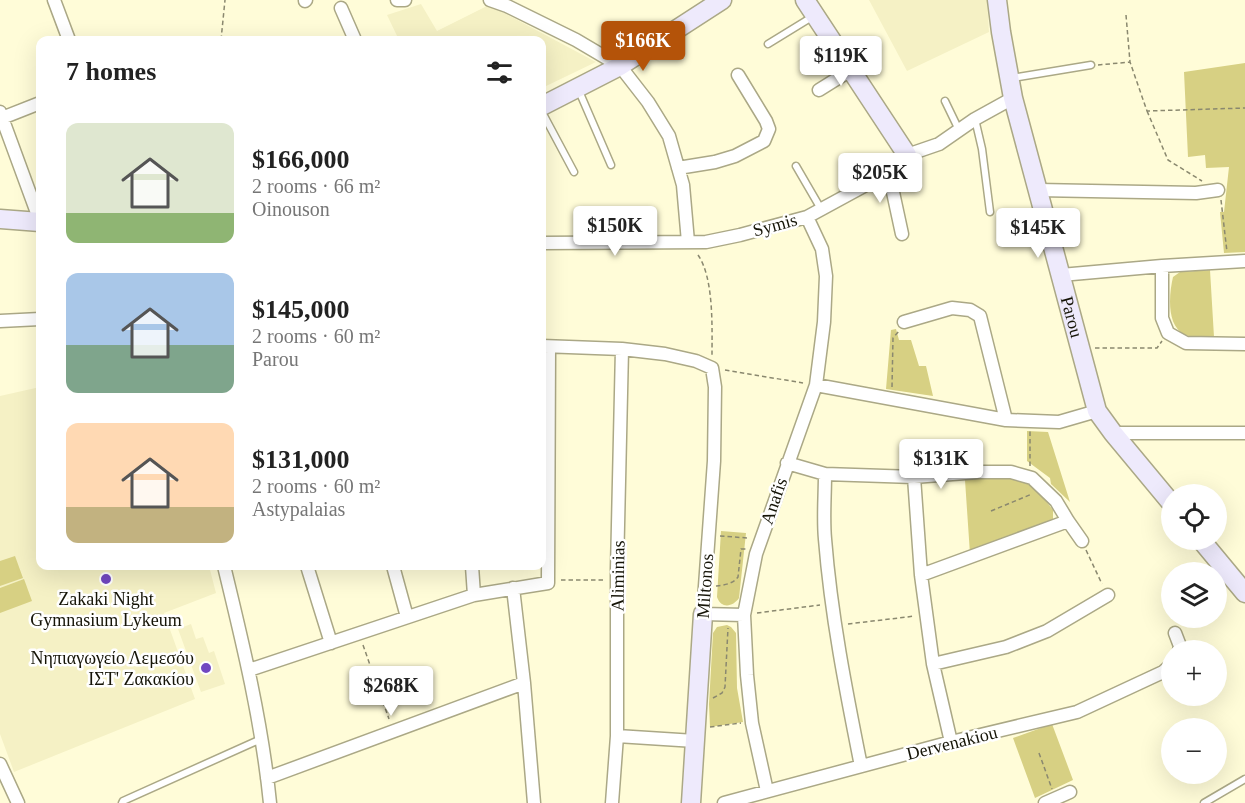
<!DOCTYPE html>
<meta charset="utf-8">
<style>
:root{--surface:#fff;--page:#f2f2f2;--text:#222;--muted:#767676;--accent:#b45309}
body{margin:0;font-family:Georgia,serif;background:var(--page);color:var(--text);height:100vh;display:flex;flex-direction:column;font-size:22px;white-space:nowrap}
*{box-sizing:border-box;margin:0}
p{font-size:20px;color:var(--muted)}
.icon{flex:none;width:33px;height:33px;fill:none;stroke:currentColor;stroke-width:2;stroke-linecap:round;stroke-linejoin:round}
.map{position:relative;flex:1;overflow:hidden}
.panel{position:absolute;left:36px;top:36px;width:510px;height:534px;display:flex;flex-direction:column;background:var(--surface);border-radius:12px;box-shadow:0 6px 24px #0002}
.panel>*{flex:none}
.tools{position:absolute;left:1161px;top:484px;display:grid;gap:12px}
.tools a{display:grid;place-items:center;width:66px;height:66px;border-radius:50%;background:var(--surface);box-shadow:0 6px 24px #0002;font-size:30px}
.price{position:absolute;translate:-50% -51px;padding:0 14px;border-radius:6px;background:#fff;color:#222;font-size:20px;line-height:39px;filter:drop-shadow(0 2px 3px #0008)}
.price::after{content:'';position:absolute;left:50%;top:36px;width:18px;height:14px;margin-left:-9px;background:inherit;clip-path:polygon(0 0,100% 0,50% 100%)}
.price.current{background:var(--accent);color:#fff}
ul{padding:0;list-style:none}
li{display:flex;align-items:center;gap:18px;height:150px;padding:0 30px}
li span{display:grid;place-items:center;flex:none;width:168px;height:120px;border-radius:12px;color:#555}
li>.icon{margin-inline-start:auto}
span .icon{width:72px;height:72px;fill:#fffc;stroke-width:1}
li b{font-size:26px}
h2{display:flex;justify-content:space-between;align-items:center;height:72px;padding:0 30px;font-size:26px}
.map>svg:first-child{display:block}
.built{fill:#f5f1c5}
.green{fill:#d7d083}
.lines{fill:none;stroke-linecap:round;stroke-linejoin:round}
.lane-casing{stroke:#aba886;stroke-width:9}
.street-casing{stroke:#aba886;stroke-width:15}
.secondary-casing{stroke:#aba886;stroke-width:21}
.path{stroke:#8a886f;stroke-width:1.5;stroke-dasharray:4.5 3;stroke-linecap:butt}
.lane{stroke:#fff;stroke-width:6}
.street{stroke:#fff;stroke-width:12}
.secondary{stroke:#eeeafc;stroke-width:18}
.poi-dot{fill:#7148c1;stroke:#fff;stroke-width:2}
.labels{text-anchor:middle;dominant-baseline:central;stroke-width:5;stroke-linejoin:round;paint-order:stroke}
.street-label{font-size:18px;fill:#151407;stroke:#fff}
.poi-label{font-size:18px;fill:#151407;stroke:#fff}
</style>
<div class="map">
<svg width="1245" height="803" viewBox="0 0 1245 803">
<rect width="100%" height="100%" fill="#fffcd8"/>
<!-- built -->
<path class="built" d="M869 0H987L989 32 907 71Z
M421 4 437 31 489 5 596 62 542 88V40H399L387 15Z
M40 387V566H209L216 593 164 613 195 699 14 772 0 734V396Z
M191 624 196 639 203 637 209 653 214 651 225 684 201 692 178 629Z"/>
<!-- green -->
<path class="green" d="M1245 63V252L1224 253 1220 212H1224L1229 167 1206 168 1205 155 1188 157 1184 72Z
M1210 270 1214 337C1205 337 1193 338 1185 335 1166 326 1169 294 1173 277L1180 272Z
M896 329 899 340H911L919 366H926L933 396 886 389 891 330Z
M1027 431 1048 432 1070 502 1051 484 1050 478 1027 461Z
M1010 476 1035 487 1053 510V520L970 554 965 480Z
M721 531 746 533 739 598C733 607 721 609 717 597Z
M15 556 23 578 0 586V561Z
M24 579 32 601 0 613V588Z
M727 625 731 627 736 633 737 688 743 722 710 727 709 704 713 633 717 627Z
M1052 724 1073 780 1035 798 1013 738Z"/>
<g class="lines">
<!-- lane casing -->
<g class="lane-casing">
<path id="lane" d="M768 44 812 17
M1012 78 1091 65
M579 91 611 165
M945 101 959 130
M542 112 574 172
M975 119 982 149 990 212
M796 166 821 209
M122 803 123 801 261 739
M1204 803 1245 779"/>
</g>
<!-- street casing -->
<g class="street-casing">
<path id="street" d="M54 0 69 40
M397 0H405
M490 0 507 6 576 40 620 66 648 102 669 136 683 185 688 242
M305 1 306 0
M341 8 355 40
M819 90 851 70
M0 112 40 221
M2 118 40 103
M678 168 715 162 735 156 764 141 769 129 766 121 738 75
M888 169 902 234
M1038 190 1196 193 1218 190
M542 243 706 242 740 235 807 217 864 186 907 155 939 144 975 119 1013 98
M1162 266V318L1168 333 1186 343 1245 344
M1061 275 1162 266 1245 261
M0 321 40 319
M904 322 952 308 970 310 980 316 1006 420
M542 346 622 349 665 354 696 361 712 368 715 387 714 461 703 614 744 615
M816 385 1006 420 1059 422 1097 411
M1113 433H1245
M787 463 825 474 914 477 978 472H1011L1032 478 1056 501 1068 521 1082 541
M825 474C825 496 823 518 825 539 831 615 846 691 861 766
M914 477 921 575 933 664 951 742
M224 566C243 644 262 723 270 803
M307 566 331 643
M393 566 407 617
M472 566 474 595
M921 575 1068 521
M513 588 524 683 534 803
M1175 633 1180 646 1179 651
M933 664 1006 647 1047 631 1108 595
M249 670 474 595 548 583 549 347
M617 736 695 741
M0 764 18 803
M267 778 524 683
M767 791 752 723 747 675 744 615 756 554 816 385 824 322 826 276 822 249 807 217
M612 803 617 736V569L622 349
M724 803 951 742 1077 712 1163 672 1172 664
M1045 803 1070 792"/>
</g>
<!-- secondary casing -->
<g class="secondary-casing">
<g id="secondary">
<path d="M805 0 907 155"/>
<path id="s1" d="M997 0 1001 32 1013 98 1097 411 1113 433 1172 504"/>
<path d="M542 106 620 66 722 0"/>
<path d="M0 219 40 222"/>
<path d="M1201 540 1245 593"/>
<path d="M691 803 703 614"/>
</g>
</g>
<!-- path -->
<path class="path" d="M1126 15 1130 62
M221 40 225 0
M1098 65 1130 62 1147 111 1245 108
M1147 111 1168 160 1202 181
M1221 200 1227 252
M698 255C714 278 712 328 712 355
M1095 348H1157L1162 341
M725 370 803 383
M892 387 893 338 899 331
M1030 466V431
M991 511 1032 494
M720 536 748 538
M1086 550 1102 584
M561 580H604
M716 586C724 585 733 584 738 577L741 549H746
M757 613 820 605
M848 624 915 616
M363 645 389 719
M713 698 722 693 725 687 728 628
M710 727 741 723
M1039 753 1052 789"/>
<!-- lane -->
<use href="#lane" class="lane"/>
<!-- street -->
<use href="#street" class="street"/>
<!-- secondary -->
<use href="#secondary" class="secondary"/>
</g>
<!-- markers -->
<g class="poi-dot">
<circle cx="106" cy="579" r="6"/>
<circle cx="206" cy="668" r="6"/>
</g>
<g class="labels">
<!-- street labels -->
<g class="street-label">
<text transform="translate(775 225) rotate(-15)">Symis</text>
<text stroke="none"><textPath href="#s1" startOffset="326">Parou</textPath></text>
<text transform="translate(774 501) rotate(-71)">Anafis</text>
<text transform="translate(618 576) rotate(-89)">Aliminias</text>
<text transform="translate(705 586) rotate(-86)">Miltonos</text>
<text transform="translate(952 743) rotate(-14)">Dervenakiou</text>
</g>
<!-- poi labels -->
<g class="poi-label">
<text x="106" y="599">Zakaki Night<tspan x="106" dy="21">Gymnasium Lykeum</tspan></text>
<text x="194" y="658" text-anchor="end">Νηπιαγωγείο Λεμεσόυ<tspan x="194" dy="21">ΙΣΤ' Ζακακίου</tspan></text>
</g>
</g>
</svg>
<div class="tools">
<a><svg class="icon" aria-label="locate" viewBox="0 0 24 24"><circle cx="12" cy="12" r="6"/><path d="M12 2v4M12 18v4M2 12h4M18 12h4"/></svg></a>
<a><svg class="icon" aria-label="layers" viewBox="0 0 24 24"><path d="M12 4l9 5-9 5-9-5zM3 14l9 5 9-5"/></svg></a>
<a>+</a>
<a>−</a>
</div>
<b class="price current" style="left:643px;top:72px">$166K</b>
<b class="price" style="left:841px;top:87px">$119K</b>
<b class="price" style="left:880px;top:204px">$205K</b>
<b class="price" style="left:615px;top:257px">$150K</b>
<b class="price" style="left:1038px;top:259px">$145K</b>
<b class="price" style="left:941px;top:490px">$131K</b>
<b class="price" style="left:391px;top:717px">$268K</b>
<section class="panel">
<h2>7 homes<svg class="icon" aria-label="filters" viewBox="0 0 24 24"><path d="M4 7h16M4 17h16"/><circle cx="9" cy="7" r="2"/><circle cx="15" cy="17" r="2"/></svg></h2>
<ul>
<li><span style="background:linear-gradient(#dfe7d0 75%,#8fb573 0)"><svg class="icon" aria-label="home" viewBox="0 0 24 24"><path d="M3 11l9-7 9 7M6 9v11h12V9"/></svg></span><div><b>$166,000</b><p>2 rooms · 66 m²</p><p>Oinouson</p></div></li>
<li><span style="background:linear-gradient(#a9c7e8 60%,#7fa58c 0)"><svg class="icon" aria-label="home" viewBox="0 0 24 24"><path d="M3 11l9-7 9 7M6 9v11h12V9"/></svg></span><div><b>$145,000</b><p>2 rooms · 60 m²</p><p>Parou</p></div></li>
<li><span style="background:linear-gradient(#ffd9b3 70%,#c2b280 0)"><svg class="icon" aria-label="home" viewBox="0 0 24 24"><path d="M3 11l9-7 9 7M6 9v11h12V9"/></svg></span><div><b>$131,000</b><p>2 rooms · 60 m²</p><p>Astypalaias</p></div></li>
</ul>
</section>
</div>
